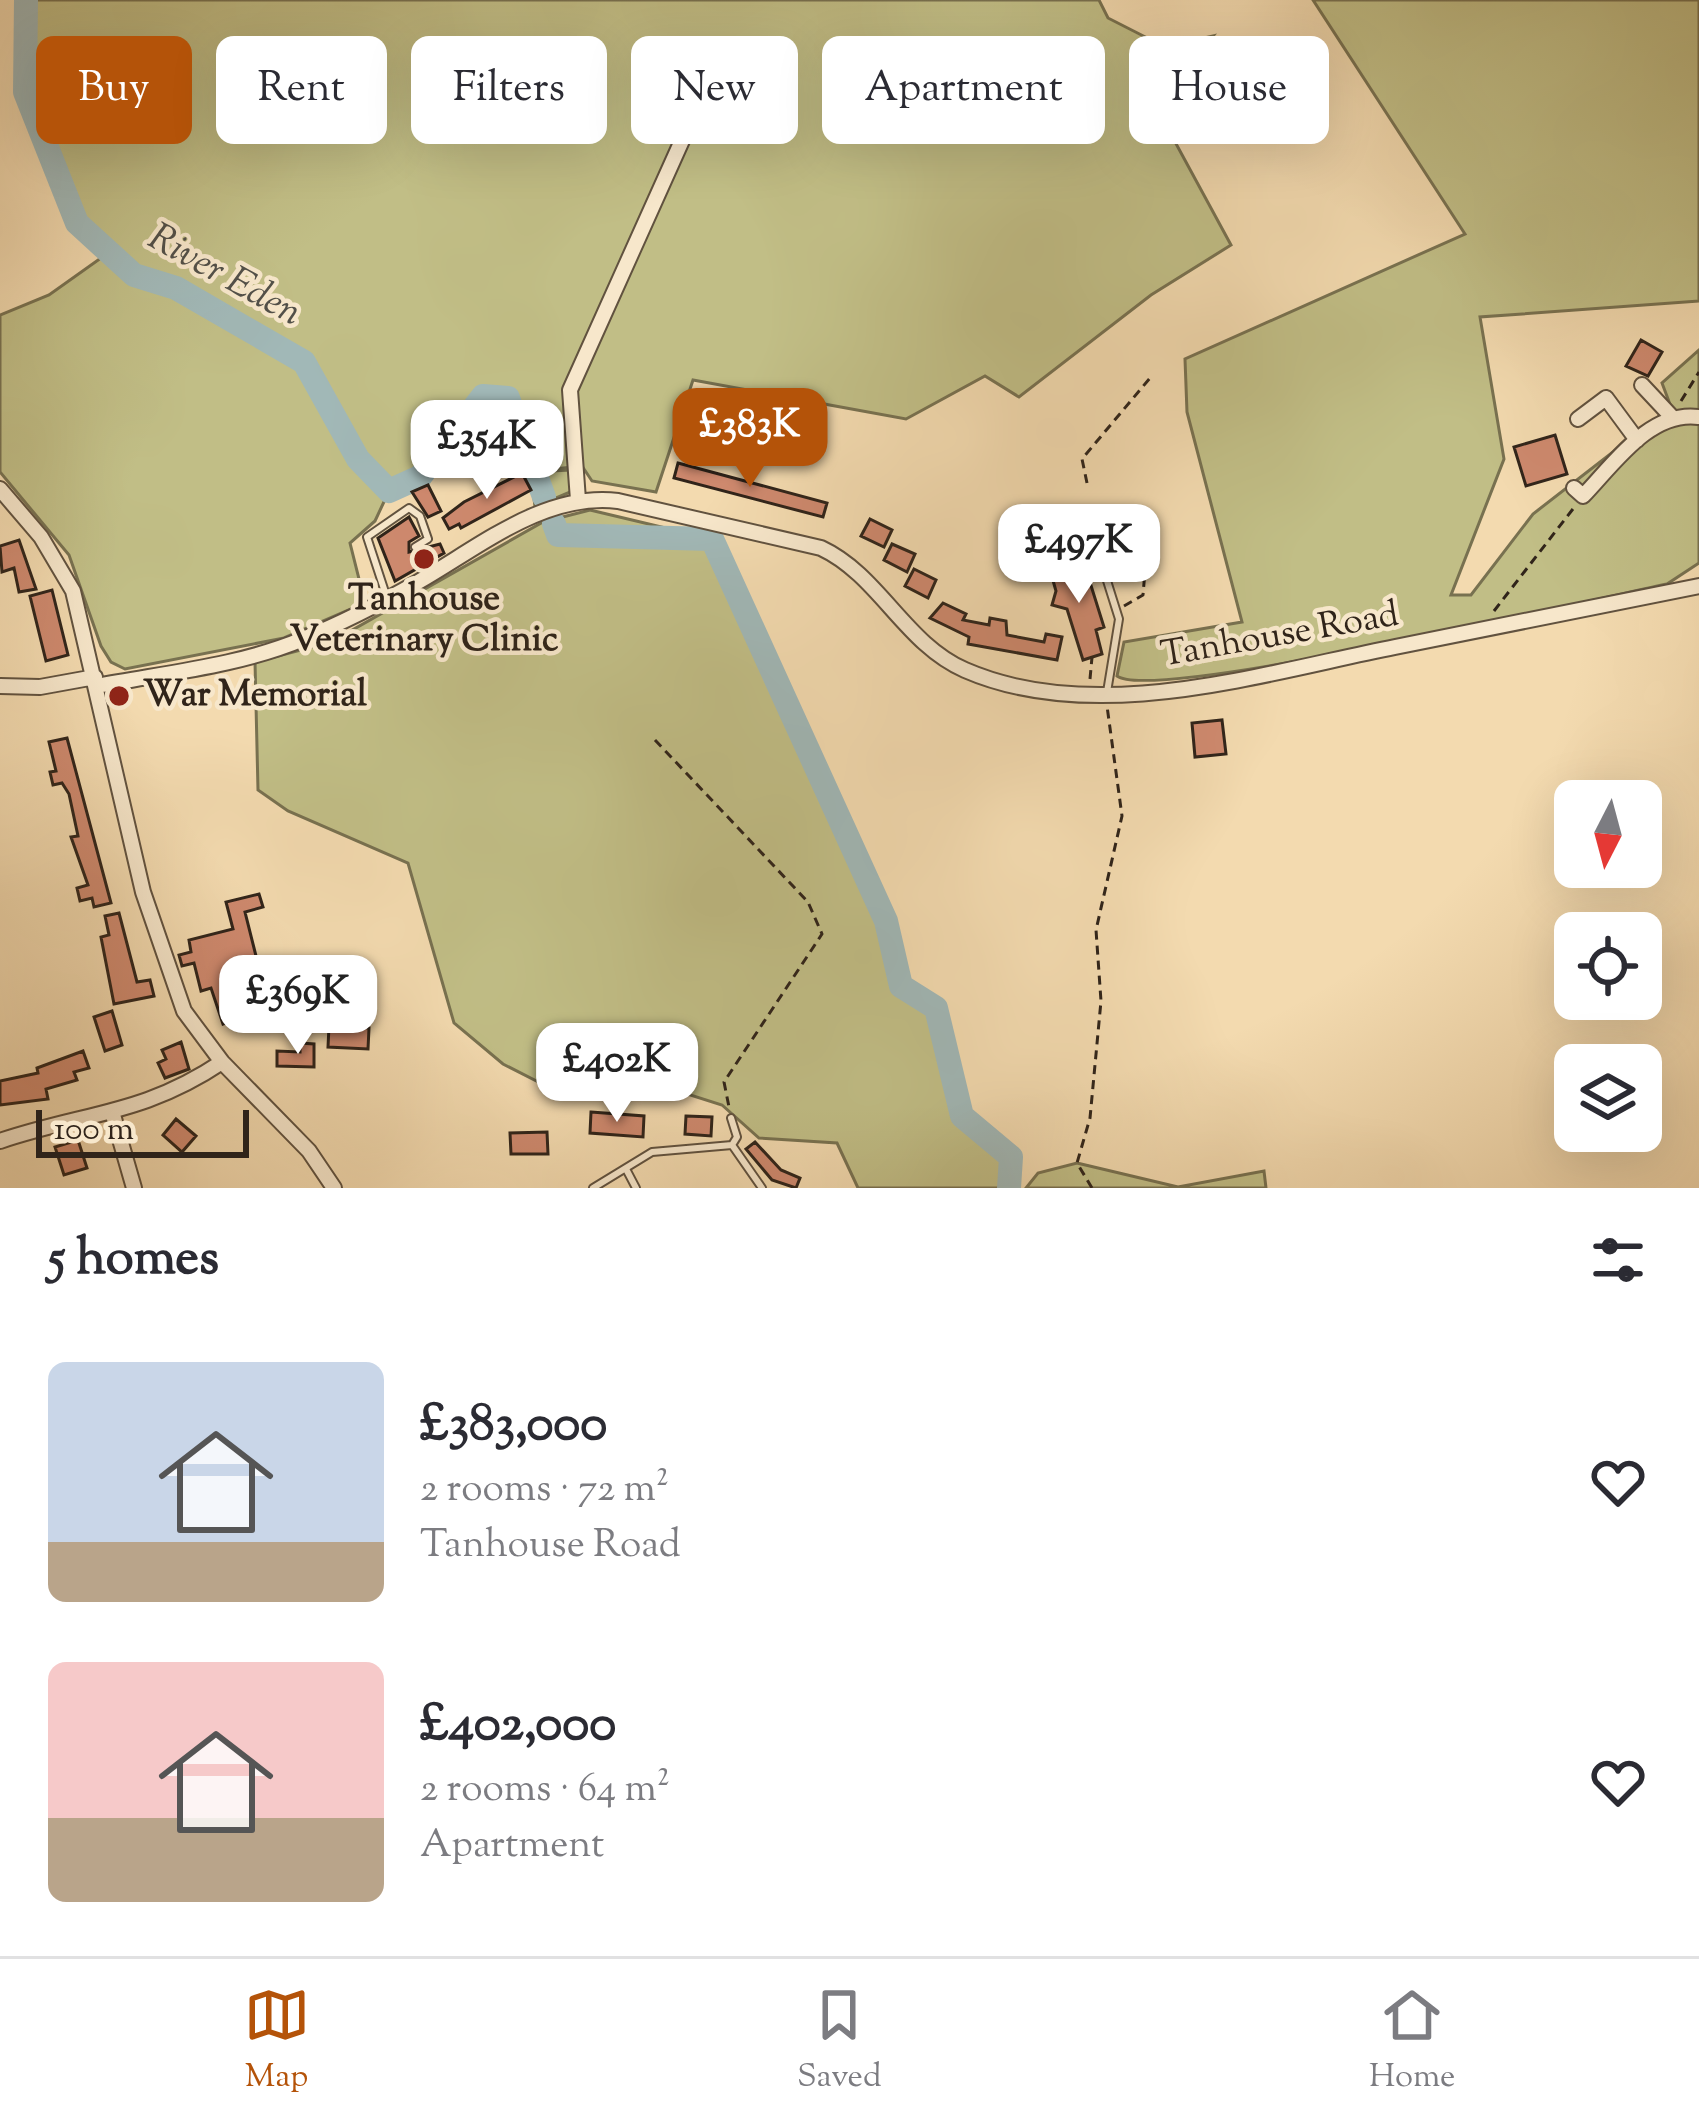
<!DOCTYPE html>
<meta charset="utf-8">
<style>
:root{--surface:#fff;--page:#f2f2f3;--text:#2b2b33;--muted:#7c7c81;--line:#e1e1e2;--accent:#b45309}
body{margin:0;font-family:"Sorts Mill Goudy",serif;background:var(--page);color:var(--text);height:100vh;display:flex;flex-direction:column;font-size:45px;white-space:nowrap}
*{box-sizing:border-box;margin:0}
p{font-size:39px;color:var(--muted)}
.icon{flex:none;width:66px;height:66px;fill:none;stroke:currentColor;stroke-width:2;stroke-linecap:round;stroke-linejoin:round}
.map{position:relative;height:1188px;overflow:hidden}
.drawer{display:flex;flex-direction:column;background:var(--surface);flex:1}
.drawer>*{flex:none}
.guide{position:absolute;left:36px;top:36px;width:1629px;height:108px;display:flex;gap:24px}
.needle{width:78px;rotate:186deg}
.tools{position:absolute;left:1554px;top:780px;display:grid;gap:24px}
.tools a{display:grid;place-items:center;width:108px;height:108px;border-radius:18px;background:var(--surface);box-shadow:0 12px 48px #0002;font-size:60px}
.scale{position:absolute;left:36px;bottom:30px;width:213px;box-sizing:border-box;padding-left:12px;border:6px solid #30241a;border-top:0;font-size:33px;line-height:42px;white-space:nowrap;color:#30241a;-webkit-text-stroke:9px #f7e7cb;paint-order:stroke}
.price{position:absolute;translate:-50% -102px;padding:0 27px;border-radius:24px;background:#fff;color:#222;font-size:39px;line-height:78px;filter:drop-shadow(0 3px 6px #0008)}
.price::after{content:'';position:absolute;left:50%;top:72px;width:36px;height:27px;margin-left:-18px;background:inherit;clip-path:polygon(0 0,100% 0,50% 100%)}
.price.active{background:var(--accent);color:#fff}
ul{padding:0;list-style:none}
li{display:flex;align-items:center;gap:36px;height:300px;padding:0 48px}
li span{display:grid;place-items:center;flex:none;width:336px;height:240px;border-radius:18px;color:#555}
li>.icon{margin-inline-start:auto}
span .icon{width:144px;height:144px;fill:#fffc;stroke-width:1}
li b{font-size:51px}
h2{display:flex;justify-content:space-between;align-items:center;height:144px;padding:0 48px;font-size:51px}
.pill{padding:0 42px;border-radius:18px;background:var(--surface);box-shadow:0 12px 48px #0002;font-size:42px;line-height:108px}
.pill.active{background:var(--accent);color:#fff}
.menu{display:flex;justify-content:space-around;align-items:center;height:168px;border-top:3px solid var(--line);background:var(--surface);font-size:33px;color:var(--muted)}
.menu a{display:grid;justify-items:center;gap:6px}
.menu .active{color:var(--accent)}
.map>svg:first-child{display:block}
.green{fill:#c1be86;stroke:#787150;stroke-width:3}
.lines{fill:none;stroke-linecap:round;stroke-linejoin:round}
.river{stroke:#a1b8b7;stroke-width:24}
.building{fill:#ce896e;stroke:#30241a;stroke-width:3}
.service-casing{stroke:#61523f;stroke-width:10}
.minor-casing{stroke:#61523f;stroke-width:18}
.path{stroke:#30241a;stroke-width:3;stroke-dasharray:9 6;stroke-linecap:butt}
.service{stroke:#f7e7cb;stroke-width:6}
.minor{stroke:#f7e7cb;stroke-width:14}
.poi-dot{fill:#8f2418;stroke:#f7e7cb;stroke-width:4.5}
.labels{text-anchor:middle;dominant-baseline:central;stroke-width:9;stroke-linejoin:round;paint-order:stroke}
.poi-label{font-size:36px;font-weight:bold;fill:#30241a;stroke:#f7e7cb}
.street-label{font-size:36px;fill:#30241a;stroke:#f7e7cb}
.water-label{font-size:39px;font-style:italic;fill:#525049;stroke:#f7e7cb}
</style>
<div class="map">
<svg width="1699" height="1188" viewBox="0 0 1699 1188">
<rect width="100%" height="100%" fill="#f3daaf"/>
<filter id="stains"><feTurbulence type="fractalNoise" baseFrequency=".00167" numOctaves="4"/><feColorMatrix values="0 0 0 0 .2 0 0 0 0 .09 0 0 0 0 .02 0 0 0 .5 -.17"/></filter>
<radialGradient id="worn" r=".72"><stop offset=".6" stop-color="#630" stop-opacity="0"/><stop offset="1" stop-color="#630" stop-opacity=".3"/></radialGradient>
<!-- green -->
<path class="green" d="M26 0H1099L1108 18 1165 47 1213 36 1155 105 1231 245 1151 295 1019 397 985 376 906 419 693 380 656 492 592 481 582 466 544 470 531 454 508 399 474 407 420 477 389 491 375 521 350 543 365 603 284 638 125 669 111 662 101 646 69 555 0 472V315L49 295 108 253 77 223 25 92Z
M1313 0H1699V301L1480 317 1504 459 1451 595H1471L1533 514 1671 407 1662 383 1699 350V563L1667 584C1596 599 1152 703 1117 676L1124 642 1242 622 1187 412 1185 359 1465 234Z
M571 470 575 490 535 507 531 472Z
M590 510 712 539 886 921 901 986 936 1008 962 1116 1011 1157 1009 1188H858L837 1143 759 1138 722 1105 631 1076 558 1092 503 1064 454 1023 408 863 288 811 258 790 255 662 331 642 543 522Z
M1077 1163 1178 1187 1264 1171 1266 1188H1026L1038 1173Z"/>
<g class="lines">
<!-- river -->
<path class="river" d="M26 0 25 92 77 223 134 275 176 288 304 362 358 459 389 491 420 477 483 396 508 398 544 497
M554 524 558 535 712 539 886 921 901 986 936 1008 962 1116 1011 1157 1009 1188"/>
</g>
<!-- building -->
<path class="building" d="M755 64 769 75 755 94 763 99 753 116 725 99 738 84 755 85Z
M1641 340 1662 352 1648 376 1626 366Z
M1555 435 1567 474 1526 486 1514 447Z
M678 463 827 503 823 517 674 478Z
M522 473 531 490 461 528 459 524 449 529 443 518 464 502Z
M428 485 441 511 428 517 412 492Z
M409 517 419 536 409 542V552L440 544 444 553 395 581 378 538Z
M870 519 892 530 884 547 861 536Z
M19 540 36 589 19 592 14 568 2 572 0 546Z
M892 544 915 554 907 572 884 560Z
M1083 560 1104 627 1096 630 1102 654 1083 660 1067 609 1052 605 1056 591 1050 570Z
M914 569 936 580 928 598 905 586Z
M52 590 68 655 46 661 30 596Z
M943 603 966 614 963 620 989 625 990 618 1006 621 1007 635 1044 642 1046 634 1062 637 1057 660 968 644 969 637 930 618Z
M1222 720 1226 754 1195 757 1192 723Z
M67 738 111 903 94 907 92 898 80 901 77 888 88 885 71 837 78 836 69 794 62 783 53 785 50 772 56 771 49 742Z
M259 894 263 907 245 912 260 972 228 980 240 1018 223 1024 211 988 201 991 194 963 182 966 179 955 191 952 189 940 233 929 226 902Z
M119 913 137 982 150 980 154 996 114 1004 101 937 109 935 105 916Z
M112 1011 122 1045 105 1051 94 1017Z
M329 1026 369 1028 368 1049 328 1047Z
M181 1042 189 1069 165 1078 158 1063 166 1059 162 1050Z
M300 1043 314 1044V1067L277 1066V1051L300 1052Z
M83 1051 89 1068 74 1072 77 1080 46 1089 48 1099 0 1105V1081L38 1073 37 1068Z
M591 1112 644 1116 643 1137 590 1133Z
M686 1116 712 1117 711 1136 685 1134Z
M176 1119 196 1136 182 1152 163 1135Z
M547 1132 548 1154H511L510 1133Z
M78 1140 87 1168 64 1175 55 1147Z
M755 1142 781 1170 800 1178 796 1188 772 1180 746 1149Z"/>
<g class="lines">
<!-- service casing -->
<g class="service-casing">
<path id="service" d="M1098 552 1119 619 1107 692
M386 595 367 537 409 508 420 516 428 539 415 547
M732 1145 762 1188
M626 1169 636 1188
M593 1188 652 1152 732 1145 737 1137 731 1118"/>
</g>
<!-- minor casing -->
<g class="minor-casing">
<path id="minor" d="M723 59 747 77
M1642 385 1671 416
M1578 419 1606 398 1637 440
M1574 488 1583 496C1614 464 1650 410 1699 417
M0 489 41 537 73 591 143 892 184 1011 222 1062 309 1151 334 1188
M578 500 570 390 702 96 730 49
M0 686 40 687 95 677
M97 686C165 673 239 666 303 639 342 623 381 603 418 582 478 548 544 492 618 501L821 548C879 575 905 644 965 670 1096 727 1263 673 1395 647 1497 627 1598 606 1699 586
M113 1115 134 1188
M0 1141C86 1112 143 1115 222 1062"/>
</g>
<!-- path -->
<path class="path" d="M1681 401 1699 372
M1087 483 1082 459 1150 378
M1124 606 1143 595 1145 571 1137 554
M1494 611 1576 505
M1090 679 1092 657
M655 740 808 902 822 934 724 1082 729 1107
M1092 1188 1077 1163 1090 1118 1101 1001 1096 930 1122 816 1107 706"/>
<!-- service -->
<use href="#service" class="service"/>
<!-- minor -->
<use href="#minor" class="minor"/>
</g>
<!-- markers -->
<g class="poi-dot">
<circle cx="424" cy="559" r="12"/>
<circle cx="119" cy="696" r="12"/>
</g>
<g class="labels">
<!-- poi labels -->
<g class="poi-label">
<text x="424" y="600">Tanhouse<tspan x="424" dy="41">Veterinary Clinic</tspan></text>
<text x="143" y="696" text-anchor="start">War Memorial</text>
</g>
<!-- street labels -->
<g class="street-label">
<text transform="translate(1280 636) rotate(-10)">Tanhouse Road</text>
</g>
<!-- water labels -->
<g class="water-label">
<text transform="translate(224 277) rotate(29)">River Eden</text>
</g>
</g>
<rect width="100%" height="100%" filter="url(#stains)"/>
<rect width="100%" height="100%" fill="url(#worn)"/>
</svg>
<div class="tools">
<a><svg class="needle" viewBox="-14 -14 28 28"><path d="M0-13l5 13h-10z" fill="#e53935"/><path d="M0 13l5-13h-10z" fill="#7c7c81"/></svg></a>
<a><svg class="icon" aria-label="locate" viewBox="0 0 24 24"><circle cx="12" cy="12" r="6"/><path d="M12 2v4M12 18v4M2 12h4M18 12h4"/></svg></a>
<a><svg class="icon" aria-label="layers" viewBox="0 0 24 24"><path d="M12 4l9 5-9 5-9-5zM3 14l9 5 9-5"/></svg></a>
</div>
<div class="scale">100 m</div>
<b class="price active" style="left:750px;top:490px">£383K</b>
<b class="price" style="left:487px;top:502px">£354K</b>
<b class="price" style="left:1079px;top:606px">£497K</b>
<b class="price" style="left:298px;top:1057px">£369K</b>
<b class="price" style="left:617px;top:1125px">£402K</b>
<div class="guide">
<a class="pill active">Buy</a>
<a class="pill">Rent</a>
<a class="pill">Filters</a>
<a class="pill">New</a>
<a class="pill">Apartment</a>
<a class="pill">House</a>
</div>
</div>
<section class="drawer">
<h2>5 homes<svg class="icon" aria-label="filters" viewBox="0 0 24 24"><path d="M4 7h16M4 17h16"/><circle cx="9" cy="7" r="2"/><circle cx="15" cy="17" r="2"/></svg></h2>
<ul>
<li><span style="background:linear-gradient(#c9d6e8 75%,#b9a48a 0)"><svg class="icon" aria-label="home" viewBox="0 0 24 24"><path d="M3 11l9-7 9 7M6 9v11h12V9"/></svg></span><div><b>£383,000</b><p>2 rooms · 72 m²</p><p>Tanhouse Road</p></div><svg class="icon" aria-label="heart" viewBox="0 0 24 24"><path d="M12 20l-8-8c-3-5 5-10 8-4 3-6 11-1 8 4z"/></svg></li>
<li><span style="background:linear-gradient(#f6c9c9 65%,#b9a48a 0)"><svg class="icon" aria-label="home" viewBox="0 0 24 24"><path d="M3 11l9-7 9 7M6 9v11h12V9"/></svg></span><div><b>£402,000</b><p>2 rooms · 64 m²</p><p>Apartment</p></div><svg class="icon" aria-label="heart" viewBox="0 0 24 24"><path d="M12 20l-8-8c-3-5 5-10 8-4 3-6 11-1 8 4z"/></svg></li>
</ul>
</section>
<nav class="menu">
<a class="active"><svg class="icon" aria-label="map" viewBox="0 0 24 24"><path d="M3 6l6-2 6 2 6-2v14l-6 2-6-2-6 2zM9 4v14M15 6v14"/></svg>Map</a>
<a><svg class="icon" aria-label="saved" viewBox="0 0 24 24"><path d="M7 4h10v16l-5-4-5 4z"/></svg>Saved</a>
<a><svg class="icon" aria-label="home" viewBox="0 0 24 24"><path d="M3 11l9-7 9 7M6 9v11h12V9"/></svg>Home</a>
</nav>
